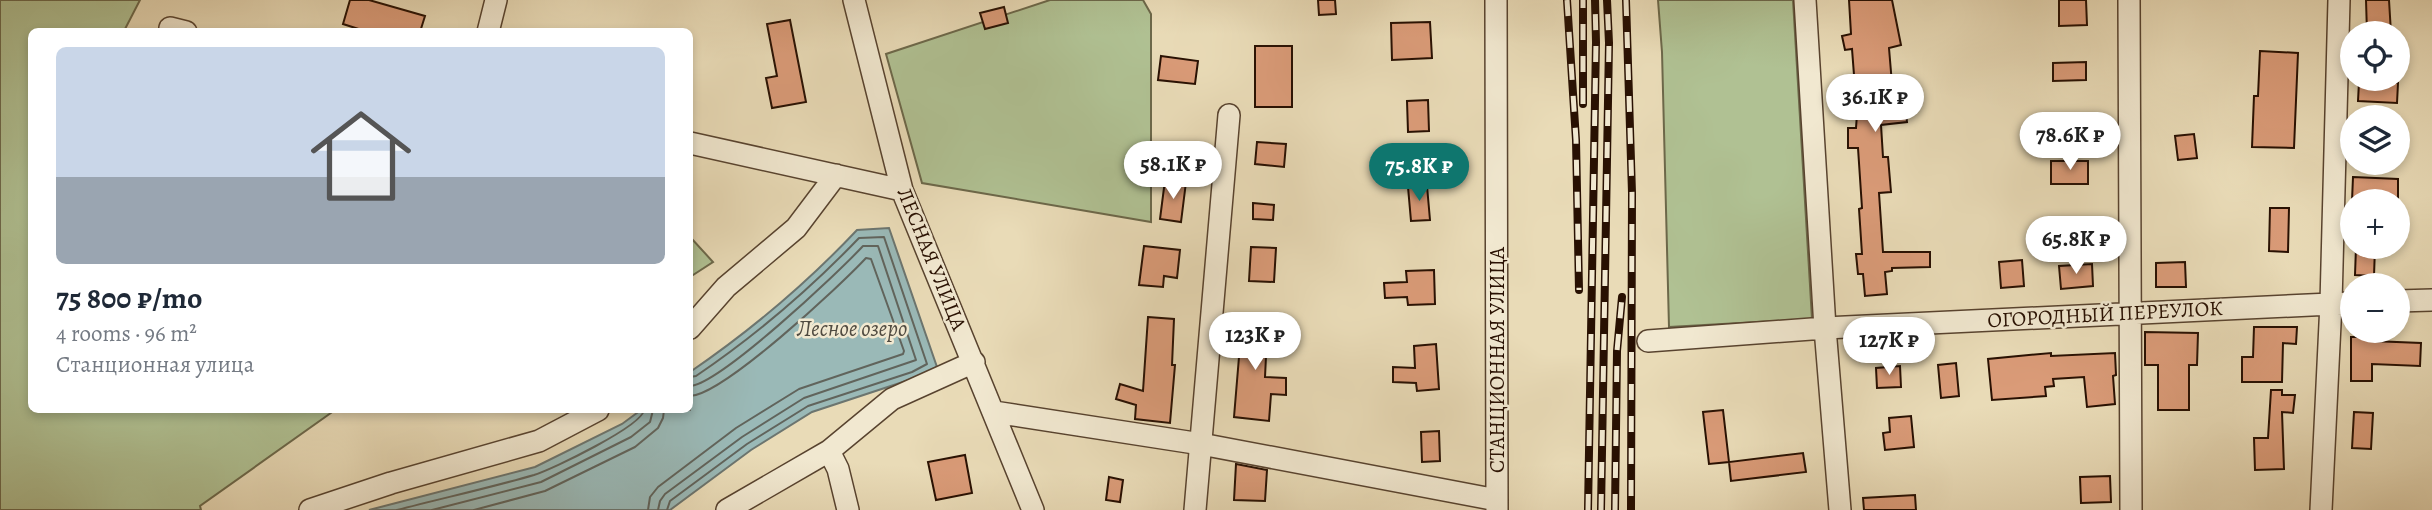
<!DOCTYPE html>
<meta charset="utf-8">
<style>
:root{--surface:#fff;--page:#f6f6f7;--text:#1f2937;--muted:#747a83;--line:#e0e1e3;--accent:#0f766e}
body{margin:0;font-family:Alegreya,serif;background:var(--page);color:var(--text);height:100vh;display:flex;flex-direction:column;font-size:26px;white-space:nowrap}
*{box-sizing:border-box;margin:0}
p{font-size:23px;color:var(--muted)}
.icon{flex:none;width:38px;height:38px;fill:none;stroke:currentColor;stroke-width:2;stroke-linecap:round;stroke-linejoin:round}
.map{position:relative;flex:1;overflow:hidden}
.side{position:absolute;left:28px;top:28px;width:665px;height:385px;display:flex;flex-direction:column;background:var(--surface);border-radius:10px;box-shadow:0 4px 10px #0003}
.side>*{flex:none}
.controls{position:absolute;left:2340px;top:21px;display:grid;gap:14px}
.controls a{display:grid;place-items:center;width:70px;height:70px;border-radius:50%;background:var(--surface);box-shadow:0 4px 10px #0003;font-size:35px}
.price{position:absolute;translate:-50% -60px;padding:0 16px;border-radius:24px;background:#fff;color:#222;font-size:23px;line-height:46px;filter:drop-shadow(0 2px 4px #0008)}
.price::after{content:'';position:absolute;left:50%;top:42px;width:21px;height:16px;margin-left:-10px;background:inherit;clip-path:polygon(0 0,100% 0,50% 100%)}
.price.on{background:var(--accent);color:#fff}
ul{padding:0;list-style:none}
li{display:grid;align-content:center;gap:14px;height:371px;padding:0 28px}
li+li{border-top:2px solid var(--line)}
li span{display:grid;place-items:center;height:217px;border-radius:10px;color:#555}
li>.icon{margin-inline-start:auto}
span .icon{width:126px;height:126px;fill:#fffc;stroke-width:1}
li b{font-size:30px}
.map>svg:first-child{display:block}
.green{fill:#b0c193;stroke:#6c684a;stroke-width:2}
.water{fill:#9ab9b7;stroke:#6c756f;stroke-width:2}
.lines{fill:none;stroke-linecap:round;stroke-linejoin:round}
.shore{stroke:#61645c;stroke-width:2}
.building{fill:#da9b78;stroke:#281002;stroke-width:2}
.minor-casing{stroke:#58432f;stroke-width:24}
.minor{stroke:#f1e8d0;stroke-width:21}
.rail-casing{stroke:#281002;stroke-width:8}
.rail{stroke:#f1e8d0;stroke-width:5;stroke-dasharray:16;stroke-linecap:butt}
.labels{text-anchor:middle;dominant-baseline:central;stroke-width:5;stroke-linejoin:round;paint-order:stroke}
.street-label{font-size:21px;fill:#281002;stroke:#f1e8d0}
.water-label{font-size:23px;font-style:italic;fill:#504b41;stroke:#f1e8d0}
</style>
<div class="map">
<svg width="2432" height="510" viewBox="0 0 2432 510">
<rect width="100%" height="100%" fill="#e9dbb7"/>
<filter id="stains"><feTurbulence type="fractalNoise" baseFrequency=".00286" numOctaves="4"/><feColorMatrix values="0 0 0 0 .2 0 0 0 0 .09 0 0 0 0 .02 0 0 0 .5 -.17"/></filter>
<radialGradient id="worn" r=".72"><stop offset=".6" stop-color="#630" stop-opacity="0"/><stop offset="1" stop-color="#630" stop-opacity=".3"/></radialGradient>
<!-- green -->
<path class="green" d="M0 0H140L124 31 32 32V410H335L200 506 201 510H0Z
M1050 0H1143L1151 14V222L922 183 886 54Z
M1658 0H1793L1812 319 1669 327 1662 52Z
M690 239H692L713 262 690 277Z"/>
<!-- water -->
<path class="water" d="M889 228 937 367 915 378 812 412 751 450 670 510H369L535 467 622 424 641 410H690V372C750 331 807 283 857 230Z"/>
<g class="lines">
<!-- shore -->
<path class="shore" d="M397 510C443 498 489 488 534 475 553 469 642 426 644 410
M432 510 541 482 631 437 650 422 653 410
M474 510 545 491 635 447 658 428 663 418 664 410
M648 510 650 497 658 487 736 428 799 389 903 354 904 351 871 259 866 258C840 286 723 395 690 396
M658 510 660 501 665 494 742 437 804 398 916 360 878 246H863C838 273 720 384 690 386
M667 510 670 501 747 444 808 406 912 372 927 364 884 237 859 238C810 289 755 336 696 376L690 377"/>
</g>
<!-- building -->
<path class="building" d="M350 0H369L425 16 420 32H368L343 24Z
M1318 0H1335L1336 14 1319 15Z
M1849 0H1892L1901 45 1889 48 1894 108 1905 107 1907 122 1881 125 1883 157H1888L1891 192 1879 193 1883 252H1930V267L1892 268V271L1885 272 1887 294 1865 296 1863 274H1858L1856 254H1862L1859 209 1862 208 1858 148H1848V128H1856L1857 114 1852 49 1845 50 1842 36 1851 34Z
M2059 0H2086L2087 25 2059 26Z
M2366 0H2389L2391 33H2367Z
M1004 7 1008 23 985 29 980 13Z
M790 20 806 102 772 108 766 78 777 76 767 24Z
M1430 22 1432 58 1392 60 1391 23Z
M1255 46H1292V107H1255Z
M2260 51 2298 53 2294 148 2252 147 2254 96H2258Z
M1161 56 1198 61 1195 84 1158 80Z
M2086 62V80L2053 81V63Z
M2359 82 2398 83 2397 103 2358 101Z
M1428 100 1429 131 1408 132 1407 101Z
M2052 114 2089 115 2088 134 2051 132Z
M2194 134 2197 158 2178 160 2175 136Z
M1257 142 1286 144 1284 167 1255 164Z
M1178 148 1201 151 1198 178 1175 176Z
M2051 161H2088V184H2051Z
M2353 177 2398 179V201H2352Z
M1165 180 1186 182 1181 222 1160 219Z
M1427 186 1430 220 1411 221 1408 187Z
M1253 203 1274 205 1273 220 1253 219Z
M2270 208H2289L2288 252 2269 251Z
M1144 246 1180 250 1177 278 1164 276 1163 287 1139 285Z
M1251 247 1276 248 1274 282 1249 281Z
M2356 247H2375L2374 276 2355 275Z
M2022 260 2024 286 2001 288 1999 262Z
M2185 262 2186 287H2156V263Z
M2092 264 2093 286 2061 289 2059 266Z
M1434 270 1435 304 1408 305 1407 297 1385 298 1384 283 1407 282 1406 271Z
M1268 315 1265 377 1286 378V395L1271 394 1269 421 1234 417 1240 345H1242V316Z
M1148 317 1174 319 1172 365H1175L1170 423 1135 419 1136 405 1116 399 1120 384 1143 391Z
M2254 327H2297L2296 344 2283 343 2282 382H2242V357H2253Z
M2145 332 2198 333 2197 365H2189V410H2158V365H2145Z
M2351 337H2372V341L2421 343 2420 366 2372 364V381H2351Z
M1436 344 1439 389 1417 391 1416 383 1393 382V367L1415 368 1414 346Z
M2051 353V356L2115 353 2116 375 2113 376 2115 404 2087 407 2084 377 2053 379 2054 386 2045 387 2046 396 1992 400 1988 359Z
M1956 363 1959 396 1941 398 1938 365Z
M1900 366 1901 387 1877 388 1876 368Z
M2271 390H2282V395H2295L2293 413 2282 412 2284 469 2255 470 2254 438H2268Z
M1723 410 1729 462 1709 464 1703 412Z
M2354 412 2373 413 2371 449 2352 448Z
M1911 416 1914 447 1885 450 1883 433 1890 432 1889 418Z
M1439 431 1440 461 1422 462 1421 432Z
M1803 453 1806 472 1731 481 1729 462Z
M965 455 972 493 936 500 928 462Z
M1236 464 1267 470 1265 501 1234 500Z
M2110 476 2111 502 2081 503 2080 477Z
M1109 477 1123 480 1120 502 1106 500Z
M1915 495 1916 510H1864L1863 498Z"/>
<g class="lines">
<!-- minor casing -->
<g class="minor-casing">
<path id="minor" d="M854 0 902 190 1033 510
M1496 0 1497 510
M1805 0 1825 328 1840 510
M2129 0 2131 510
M170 28 186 32
M488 32 496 0
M690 143 902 190
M2398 301 2432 300
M690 328 726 287 796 228 836 175
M1648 341 1825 328 2352 303
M994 412 1201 444 1497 500
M829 451 838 469 848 510
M310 510 391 483 539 441 598 410
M727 510 829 451 892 399 974 362
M1195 510 1229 115
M2321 510 2331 303 2339 0"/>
</g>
<!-- minor -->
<use href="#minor" class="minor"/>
<!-- rail casing -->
<g class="rail-casing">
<path id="rail" d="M1567 0 1576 140 1579 290
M1626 0 1632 193 1631 510
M1583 104V0
M1588 510 1596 42 1595 0
M1601 510 1609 43 1607 0
M1615 510 1617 351 1622 297"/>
</g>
<!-- rail -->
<use href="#rail" class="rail"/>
</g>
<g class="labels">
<!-- street labels -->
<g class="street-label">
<text transform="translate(932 259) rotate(68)">ЛЕСНАЯ УЛИЦА</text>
<text transform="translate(2105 314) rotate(-3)">ОГОРОДНЫЙ ПЕРЕУЛОК</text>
<text transform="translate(1497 360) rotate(-90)">СТАНЦИОННАЯ УЛИЦА</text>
</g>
<!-- water labels -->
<g class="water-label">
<text x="852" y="328">Лесное озеро</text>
</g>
</g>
<rect width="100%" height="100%" filter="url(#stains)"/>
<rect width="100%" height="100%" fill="url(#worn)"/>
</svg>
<div class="controls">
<a><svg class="icon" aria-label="locate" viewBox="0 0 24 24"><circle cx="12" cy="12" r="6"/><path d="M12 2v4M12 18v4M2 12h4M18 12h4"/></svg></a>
<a><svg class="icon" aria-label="layers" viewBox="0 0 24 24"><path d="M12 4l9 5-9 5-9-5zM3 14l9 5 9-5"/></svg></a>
<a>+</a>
<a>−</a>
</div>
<b class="price" style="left:1875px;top:134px">36.1K ₽</b>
<b class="price" style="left:2070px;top:172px">78.6K ₽</b>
<b class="price" style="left:1173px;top:201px">58.1K ₽</b>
<b class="price on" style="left:1419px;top:203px">75.8K ₽</b>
<b class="price" style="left:2076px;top:276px">65.8K ₽</b>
<b class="price" style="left:1255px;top:372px">123K ₽</b>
<b class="price" style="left:1889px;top:377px">127K ₽</b>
<section class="side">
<ul>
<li><span style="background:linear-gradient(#c9d6e8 60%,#9aa5b1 0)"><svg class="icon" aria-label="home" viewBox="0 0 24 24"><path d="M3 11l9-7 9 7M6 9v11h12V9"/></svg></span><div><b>75 800 ₽/mo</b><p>4 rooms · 96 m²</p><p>Станционная улица</p></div></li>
</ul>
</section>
</div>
